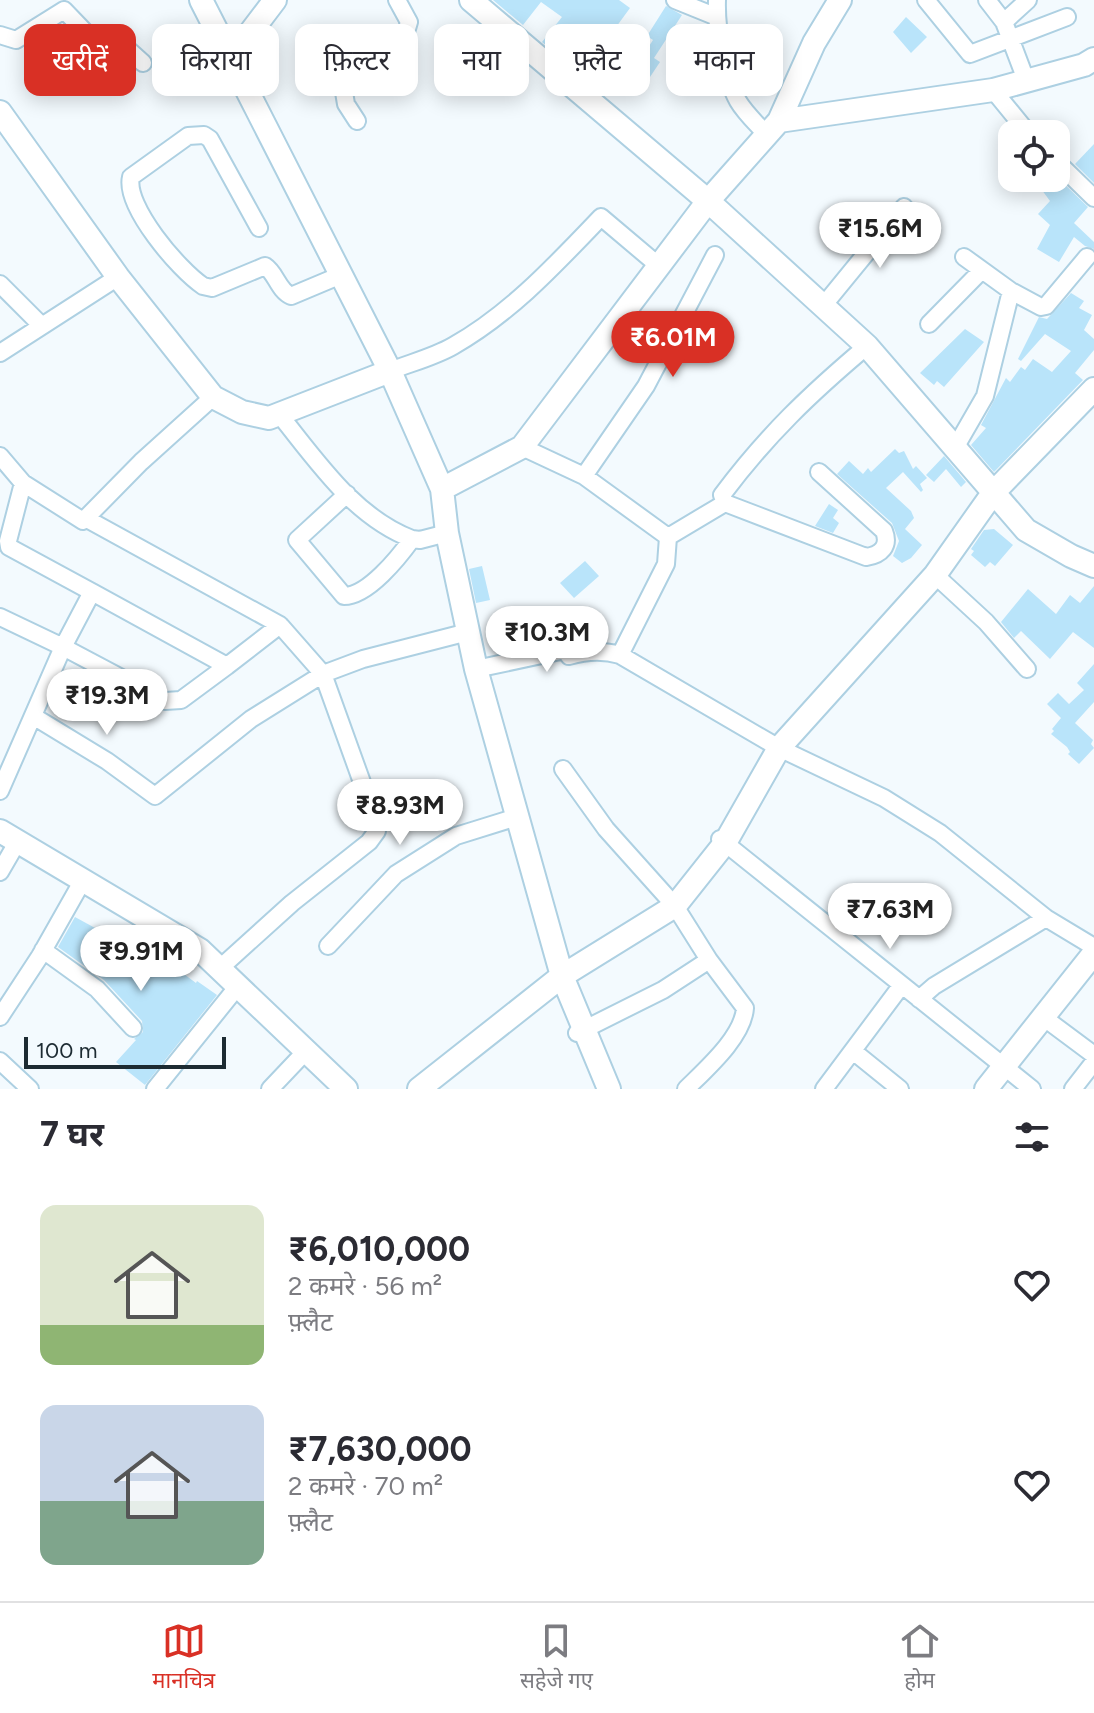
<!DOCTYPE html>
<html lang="hi">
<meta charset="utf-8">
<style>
:root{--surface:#fff;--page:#f2f2f3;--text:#2b2b33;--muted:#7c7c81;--line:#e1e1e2;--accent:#d93025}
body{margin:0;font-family:Figtree,"Noto Sans Devanagari",sans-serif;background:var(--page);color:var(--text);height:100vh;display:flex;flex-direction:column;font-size:30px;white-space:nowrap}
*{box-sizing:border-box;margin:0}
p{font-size:26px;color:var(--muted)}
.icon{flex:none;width:44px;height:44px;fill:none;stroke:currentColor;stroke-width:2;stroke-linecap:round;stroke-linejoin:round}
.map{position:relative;height:1089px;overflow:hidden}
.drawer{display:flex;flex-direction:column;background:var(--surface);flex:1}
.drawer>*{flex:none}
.guide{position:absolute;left:24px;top:24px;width:1046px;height:72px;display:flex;gap:16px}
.tools{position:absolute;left:998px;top:120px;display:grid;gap:16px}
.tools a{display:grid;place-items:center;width:72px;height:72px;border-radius:16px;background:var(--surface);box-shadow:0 4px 20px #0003;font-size:40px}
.scale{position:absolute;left:24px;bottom:20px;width:202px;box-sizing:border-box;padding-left:8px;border:4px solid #1d2b32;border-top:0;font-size:22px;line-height:28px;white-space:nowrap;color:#1d2b32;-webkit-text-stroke:6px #f3fafe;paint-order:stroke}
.price{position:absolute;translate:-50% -68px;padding:0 18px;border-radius:28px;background:#fff;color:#222;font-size:26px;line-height:52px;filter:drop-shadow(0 2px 4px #0008)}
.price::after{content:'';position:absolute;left:50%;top:48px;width:24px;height:18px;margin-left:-12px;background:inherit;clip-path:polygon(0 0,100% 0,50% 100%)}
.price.on{background:var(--accent);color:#fff}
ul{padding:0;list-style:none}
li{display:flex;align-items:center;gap:24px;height:200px;padding:0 40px}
li span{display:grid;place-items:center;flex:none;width:224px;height:160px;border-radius:16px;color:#555}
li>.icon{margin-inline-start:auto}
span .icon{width:96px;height:96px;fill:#fffc;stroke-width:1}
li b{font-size:34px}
h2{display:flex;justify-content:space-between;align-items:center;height:96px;padding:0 40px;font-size:34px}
.chip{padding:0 28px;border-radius:16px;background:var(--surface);box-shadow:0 4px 20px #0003;font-size:28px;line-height:72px}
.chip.on{background:var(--accent);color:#fff}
.menu{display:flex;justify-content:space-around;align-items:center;height:112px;border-top:2px solid var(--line);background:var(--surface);font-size:22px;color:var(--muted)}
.menu a{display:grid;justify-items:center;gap:4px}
.menu .on{color:var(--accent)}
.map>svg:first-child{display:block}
.building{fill:#b9e4fa}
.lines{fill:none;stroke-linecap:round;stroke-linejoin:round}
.street-casing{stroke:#add0e2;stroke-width:20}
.secondary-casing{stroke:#add0e2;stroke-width:26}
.street{stroke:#fff;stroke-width:16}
.secondary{stroke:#fff;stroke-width:22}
</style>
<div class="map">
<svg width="1094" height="1089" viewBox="0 0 1094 1089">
<rect width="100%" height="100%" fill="#f3fafe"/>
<!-- building -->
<path class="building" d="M493 0H619L630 8 603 45 599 42 578 72 542 42 562 17 541 2 523 25Z
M666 6 682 15 654 58 660 62 640 92 625 83 653 40 647 36Z
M906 17 927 37 911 53 893 32Z
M766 67 783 77 777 92 758 80Z
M1094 144V183L1075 164Z
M1056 176 1088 207 1074 223 1094 242V249L1085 246 1074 237 1059 262 1037 249 1050 225 1038 214 1050 201 1033 178Z
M1071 293 1084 301 1079 308 1092 315 1084 330 1094 339V350L1075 373 1083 380 994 472 971 445 986 428 981 425 1006 378 1010 382 1021 367 1025 370 1033 359 1052 372 1071 351 1045 334 1021 361 1018 359 1039 317 1047 319Z
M965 329 984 342 944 387 937 381 934 385 920 373Z
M895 449 899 453 904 451 913 469 916 466 927 478 920 484 923 490 921 492 903 472 886 488 911 511 914 518 905 529 922 545 911 558 902 563 893 556 899 541 892 523 837 474 849 461 863 474 868 468 871 472Z
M944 456 966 482 961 487 946 469 934 482 926 475Z
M829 504 838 510 833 518 839 523 833 533 815 526Z
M994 529 1013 545 995 566 990 562 985 567 971 555 974 551 971 549 984 530Z
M585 561 599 576 574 598 560 583Z
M482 566 490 600 476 603 469 569Z
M1094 586V648L1073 632 1050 659 1021 631 1014 638 1001 622 1028 589 1056 614 1070 595 1080 603Z
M1094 664V702L1075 723 1093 740 1091 744 1094 748 1079 764 1068 754 1070 752 1067 747 1051 734 1054 731 1052 729 1061 718 1047 704 1058 693 1069 704 1084 690 1077 683Z
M75 917 117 940 120 935 145 948 146 946 196 983 197 981 217 995 145 1085 116 1062 136 1040 134 1039 143 1032 142 1021 104 980 58 947Z"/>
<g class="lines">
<!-- street casing -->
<g class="street-casing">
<path id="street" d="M675 0 717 17
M717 0C716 28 724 76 738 101 745 113 757 124 767 135
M926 0 970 54 1067 17
M987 0 1004 22 1026 80
M1004 22 1028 0
M0 35 16 40 64 10 89 36 103 42 122 44 143 63
M993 90 1029 134
M357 121 346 104 344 92 353 80 406 32 409 22 397 0
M1056 161 1094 198
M259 228 210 139 204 135 188 136 131 177C124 206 179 270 203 286L212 288 265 266C276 273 278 290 291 296L341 275
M0 284 41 325
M1011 291 1041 307 1046 306 1087 257
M823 306 904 207
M929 324 982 270
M0 353 118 277
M390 371C410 363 434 357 453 346 511 313 555 265 601 217L659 266
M279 414C317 461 354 517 412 539L420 540 447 533
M522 447 584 476 668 537
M955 448 985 396 1011 291 964 257
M0 456 23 483 8 541 9 547 92 592
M584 476 646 386 715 255
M23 483 83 521 141 462 213 397
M347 494 297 540 344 596C368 596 399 557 412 539
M725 503 866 557C881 555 890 546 884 531L819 472
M87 519 280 625
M668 537 725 503 722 495C767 435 810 394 867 346
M935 575 986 622 1027 669
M0 617 63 647 165 701 181 700 227 666
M620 655 666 564 668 537
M476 669 565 650 569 656C586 651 603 650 620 655L779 748 884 798 940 833 1046 918 1094 947
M33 716 107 761 155 796 251 719 323 674 363 659 468 632
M563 769 606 829 675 906 709 960 745 1008C743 1037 706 1069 686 1089
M0 791 63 647 92 592 227 666 280 625 323 674 377 824V831L369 842 292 903 219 969
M720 839 1032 1089
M0 872 18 841
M328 946 396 874 456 836 517 817
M43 950 97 989 133 1028
M919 999 934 986 1046 918
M0 1017 40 956 83 880
M1043 1017 1094 1055
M577 1033 663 990 709 960
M853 1051 900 1089
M0 1061 30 1089
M155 1089 238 986
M270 1089 306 1051
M824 1089 901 986
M1073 1089 1094 1062"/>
</g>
<!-- secondary casing -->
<g class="secondary-casing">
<path id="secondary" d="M201 0 390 371 442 489 447 533 476 669 562 976 609 1089
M231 58 275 0
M1094 59 1084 65 993 90 779 121 708 201 867 346 1026 530 1071 556 1094 566
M0 112 118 277 213 397 242 412 269 418 390 371
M779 121 814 43 840 0
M442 489 522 447 708 201 471 0
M0 831 200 950 346 1089
M419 1089 562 976 675 906 725 843 779 748 935 575 993 493 1094 389
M986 1089 1094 953"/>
</g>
<!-- street -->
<use href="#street" class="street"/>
<!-- secondary -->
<use href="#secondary" class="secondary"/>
</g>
</svg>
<div class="tools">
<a><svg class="icon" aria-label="locate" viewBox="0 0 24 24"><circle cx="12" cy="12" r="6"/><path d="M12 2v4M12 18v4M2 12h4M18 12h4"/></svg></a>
</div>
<div class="scale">100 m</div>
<b class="price" style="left:880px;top:270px">₹15.6M</b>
<b class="price on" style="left:673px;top:379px">₹6.01M</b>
<b class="price" style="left:547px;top:674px">₹10.3M</b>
<b class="price" style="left:107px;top:737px">₹19.3M</b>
<b class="price" style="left:400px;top:847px">₹8.93M</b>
<b class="price" style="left:890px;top:951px">₹7.63M</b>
<b class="price" style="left:141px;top:993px">₹9.91M</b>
<div class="guide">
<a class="chip on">खरीदें</a>
<a class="chip">किराया</a>
<a class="chip">फ़िल्टर</a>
<a class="chip">नया</a>
<a class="chip">फ़्लैट</a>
<a class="chip">मकान</a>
</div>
</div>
<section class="drawer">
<h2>7 घर<svg class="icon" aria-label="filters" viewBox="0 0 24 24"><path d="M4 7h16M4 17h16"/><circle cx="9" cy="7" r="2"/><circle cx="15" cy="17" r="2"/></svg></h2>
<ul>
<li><span style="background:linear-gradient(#dfe7d0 75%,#8fb573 0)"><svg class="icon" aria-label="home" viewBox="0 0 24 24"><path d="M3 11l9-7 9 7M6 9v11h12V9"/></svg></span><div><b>₹6,010,000</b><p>2 कमरे · 56 m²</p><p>फ़्लैट</p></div><svg class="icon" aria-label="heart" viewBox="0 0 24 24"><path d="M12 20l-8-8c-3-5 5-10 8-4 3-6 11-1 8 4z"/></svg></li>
<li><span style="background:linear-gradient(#c9d6e8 60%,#7fa58c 0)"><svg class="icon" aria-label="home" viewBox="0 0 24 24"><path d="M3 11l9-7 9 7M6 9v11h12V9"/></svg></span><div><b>₹7,630,000</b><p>2 कमरे · 70 m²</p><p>फ़्लैट</p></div><svg class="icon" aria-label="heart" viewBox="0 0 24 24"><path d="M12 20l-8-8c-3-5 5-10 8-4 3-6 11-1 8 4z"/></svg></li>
</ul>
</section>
<nav class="menu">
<a class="on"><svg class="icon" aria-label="map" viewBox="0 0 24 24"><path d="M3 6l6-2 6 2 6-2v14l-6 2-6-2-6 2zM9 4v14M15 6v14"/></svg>मानचित्र</a>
<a><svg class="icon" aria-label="saved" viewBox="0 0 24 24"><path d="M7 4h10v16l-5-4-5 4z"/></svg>सहेजे गए</a>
<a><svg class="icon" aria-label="home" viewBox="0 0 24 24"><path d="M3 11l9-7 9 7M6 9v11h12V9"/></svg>होम</a>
</nav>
